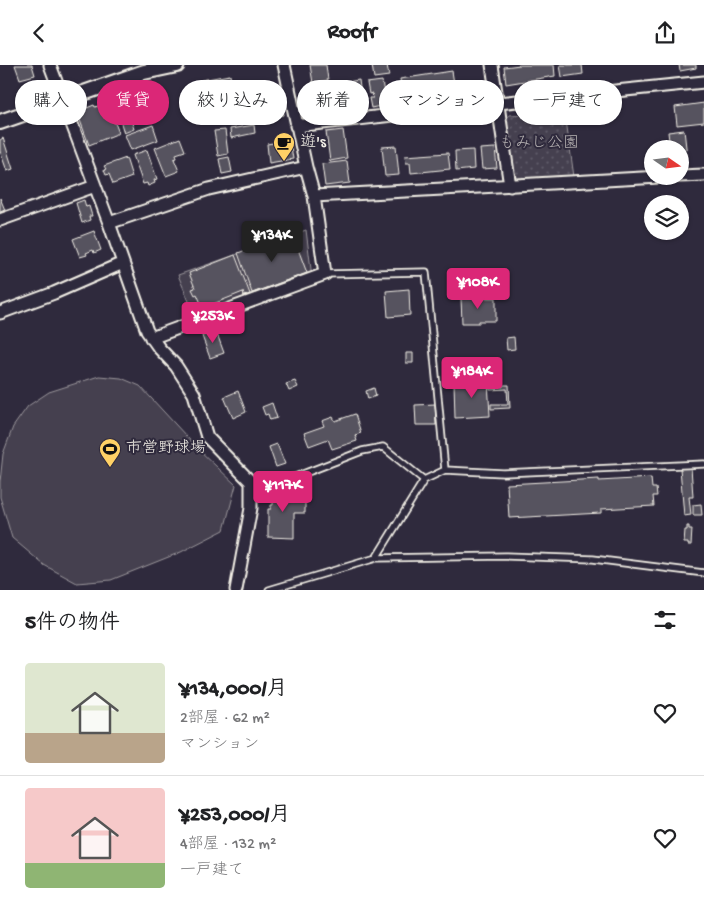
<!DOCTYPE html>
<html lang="ja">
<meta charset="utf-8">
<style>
:root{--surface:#fff;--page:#f6f6f6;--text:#202124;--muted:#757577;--line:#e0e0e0;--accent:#db2777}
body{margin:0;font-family:"Gochi Hand","Klee One",sans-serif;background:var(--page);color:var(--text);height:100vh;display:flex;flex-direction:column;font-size:19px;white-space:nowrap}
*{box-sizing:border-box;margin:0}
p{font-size:16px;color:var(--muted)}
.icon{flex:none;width:28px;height:28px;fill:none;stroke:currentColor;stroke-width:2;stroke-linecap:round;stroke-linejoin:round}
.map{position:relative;height:525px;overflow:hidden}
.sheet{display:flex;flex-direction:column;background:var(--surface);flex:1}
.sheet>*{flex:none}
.guide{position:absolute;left:15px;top:15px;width:675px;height:45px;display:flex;gap:10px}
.needle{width:32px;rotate:104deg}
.controls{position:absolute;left:644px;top:75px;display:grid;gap:10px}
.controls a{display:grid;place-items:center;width:45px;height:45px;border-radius:50%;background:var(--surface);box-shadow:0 1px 4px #0004;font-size:25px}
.price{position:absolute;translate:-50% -42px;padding:0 11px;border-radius:5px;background:var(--accent);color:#fff;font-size:16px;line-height:32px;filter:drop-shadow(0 1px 2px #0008)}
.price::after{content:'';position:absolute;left:50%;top:30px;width:15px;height:11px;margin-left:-8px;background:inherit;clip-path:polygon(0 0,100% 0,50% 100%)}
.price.current{background:#222;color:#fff}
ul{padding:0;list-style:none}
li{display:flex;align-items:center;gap:15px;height:125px;padding:0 25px}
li+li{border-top:1px solid var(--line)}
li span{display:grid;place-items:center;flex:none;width:140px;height:100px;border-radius:5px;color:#555}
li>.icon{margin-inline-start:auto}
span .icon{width:60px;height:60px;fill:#fffc;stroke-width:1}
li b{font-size:21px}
h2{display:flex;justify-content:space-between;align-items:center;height:60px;padding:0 25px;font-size:21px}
.pill{padding:0 18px;border-radius:22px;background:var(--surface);box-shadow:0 1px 4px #0004;font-size:18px;line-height:45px}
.pill.current{background:var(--accent);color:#fff}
header{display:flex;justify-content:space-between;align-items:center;height:65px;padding:0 25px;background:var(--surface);font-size:22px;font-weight:700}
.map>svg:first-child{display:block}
.green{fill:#454050;stroke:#9c989c}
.park{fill:url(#park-dots);stroke:#9c989c}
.building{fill:#56525f;stroke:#f4f1e8}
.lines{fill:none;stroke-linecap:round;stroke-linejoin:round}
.service-casing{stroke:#f4f1e8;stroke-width:9}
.minor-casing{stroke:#f4f1e8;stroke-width:15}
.tertiary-casing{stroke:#f4f1e8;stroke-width:18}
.service{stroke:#2f2a3d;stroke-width:5.5}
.minor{stroke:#2f2a3d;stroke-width:11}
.tertiary{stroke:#2f2a3d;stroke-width:14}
.labels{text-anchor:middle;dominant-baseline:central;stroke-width:4;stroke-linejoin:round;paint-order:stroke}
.poi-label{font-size:16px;fill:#f4f1e8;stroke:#2f2a3d;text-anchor:start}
.park-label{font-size:16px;fill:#b7b3b3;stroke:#2f2a3d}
</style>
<header><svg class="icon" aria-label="back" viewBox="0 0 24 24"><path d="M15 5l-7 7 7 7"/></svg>Roofr<svg class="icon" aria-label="share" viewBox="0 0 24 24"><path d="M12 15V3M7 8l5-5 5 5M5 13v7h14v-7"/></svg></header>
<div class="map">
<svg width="704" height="525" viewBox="0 0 704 525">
<defs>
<pattern id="park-dots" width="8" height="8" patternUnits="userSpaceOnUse" patternTransform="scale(1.25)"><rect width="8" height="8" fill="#454050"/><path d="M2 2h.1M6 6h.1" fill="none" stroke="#605c69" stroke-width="1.8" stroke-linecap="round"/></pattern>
</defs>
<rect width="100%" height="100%" fill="#2f2a3d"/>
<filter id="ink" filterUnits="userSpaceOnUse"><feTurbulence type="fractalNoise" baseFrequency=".02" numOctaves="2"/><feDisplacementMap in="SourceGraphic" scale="10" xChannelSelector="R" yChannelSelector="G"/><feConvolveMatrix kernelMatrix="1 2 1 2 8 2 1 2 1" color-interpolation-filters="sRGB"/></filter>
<g filter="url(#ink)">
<!-- green -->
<path class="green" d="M306 165 312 212 196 253 178 210Z
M99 311 121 313 140 321 198 384 236 420 224 465 181 487 111 515 77 518 44 500 12 473 0 432V417L3 389 13 362 28 341 49 327Z"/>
<!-- park -->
<path class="park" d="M565 48 574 112 521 117 513 112 506 55 509 50Z"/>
<!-- building -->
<path class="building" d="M15 0H32L35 10 20 14Z
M310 0H326L328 15 313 18Z
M372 0H387L389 11 374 13Z
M520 0H554L555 11 506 19 504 2Z
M560 0H582L583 9 562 12Z
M679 0H696V3L680 6Z
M452 6 456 31 404 39 400 14Z
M230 10 235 41 206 45 201 15Z
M359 15 361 31 337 34 335 19Z
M382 16 386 40 371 43 369 33H373L372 28 369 29 367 18Z
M328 19 332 46 319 48 315 21Z
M272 37V40L282 39 284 50 260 54 257 39Z
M107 38 119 68 89 80 77 47 94 40 95 42Z
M704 38V57L677 60 675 42Z
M130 52 134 64 124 68 120 55Z
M153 60 158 75 131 85 125 70Z
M254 60 255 68 231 73 230 64Z
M225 65 228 89 218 91 214 66Z
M343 65 347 93 330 96 326 67Z
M684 65 687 91 680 92V84H670L668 67Z
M3 73 13 104 7 106 0 86V75Z
M180 73 185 86 176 89 177 93 174 94 179 106 166 111 155 83Z
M285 73V75H290L293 94 269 98 267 79 279 77V74Z
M396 81 399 110 385 111 382 82Z
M495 83 497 103 482 104 480 84Z
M147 85 157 114 154 115 155 118 148 121 147 118 143 119 133 90Z
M473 85 474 104 456 106 455 86Z
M448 88 450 104 411 108 410 98H406L405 91Z
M229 92 232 107 222 109 219 94Z
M126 93 132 112 113 119 109 109 106 110 104 105 106 104 104 101Z
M347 96 350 118 325 121 322 99Z
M0 133 5 145 0 147Z
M84 135 86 142 89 141 92 151H89L90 155 82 158 76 138Z
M94 166 101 185 94 188 93 185 86 188 87 190 80 192 73 174Z
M292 168 307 208 252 228 238 188Z
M235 190 250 229 244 231 243 227 203 243 197 229 195 230 192 224 195 223 189 208Z
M409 224 410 250 388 252 386 226Z
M461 233H496V256H479V258H462Z
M216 266 224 288 210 293 202 271Z
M514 272 515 284 507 285 506 273Z
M406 288H413V298H406Z
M295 316 298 322 289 326 286 319Z
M488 316 490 351 455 353 454 317Z
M503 320H509L510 343 491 344V339H508L507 324 490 325V321L503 322Z
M374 323 376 331 368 334 366 326Z
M238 326 246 347 233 353 224 332Z
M272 338 277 353 270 355 268 349 265 350 262 342Z
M435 339 436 360H416L415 340Z
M355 349 361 368 355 370 357 376 332 384 328 374 309 381 304 368 324 361 322 356 333 352 335 356Z
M277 379 285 399 276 402 269 382Z
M691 402 693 432H689L691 450 684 451 680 403Z
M651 413 652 423H656L657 431H653L654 441 601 444V448L509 453 507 419 599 414V416Z
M274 420 289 421V435H305V448H294V473L268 472V444H271V440H273Z
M701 439 702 450H693V440Z
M687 461H689V464H692L691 480H688V478H684L685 465H687Z"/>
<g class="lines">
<!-- service casing -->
<g class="service-casing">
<path id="service" d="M325 209 426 207 445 405
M251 417 295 412 362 386 383 382 424 415
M376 493 424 415 445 405 503 408 704 399
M269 525 376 493 506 491 593 494 704 508"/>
</g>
<!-- minor casing -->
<g class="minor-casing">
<path id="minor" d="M50 0 109 158 147 266 159 283 176 301 194 329 207 372 251 417V443L236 525
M492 0 510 121
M296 61 498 38 704 17
M680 111 704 110
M314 131 678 111
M0 155 95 121
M109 158 209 124 306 102 284 0
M0 248 54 228 123 198
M151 273 325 209 314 131 306 102"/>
</g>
<!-- tertiary casing -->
<g class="tertiary-casing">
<path id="tertiary" d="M0 57 144 7 177 0"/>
</g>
<!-- service -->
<use href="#service" class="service"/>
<!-- minor -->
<use href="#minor" class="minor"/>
<!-- tertiary -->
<use href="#tertiary" class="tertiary"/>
</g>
</g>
<!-- icons -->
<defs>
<g id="cafe-pin" transform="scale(1.125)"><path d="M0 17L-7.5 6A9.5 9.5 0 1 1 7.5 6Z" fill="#ffd166" stroke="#2f2a3d"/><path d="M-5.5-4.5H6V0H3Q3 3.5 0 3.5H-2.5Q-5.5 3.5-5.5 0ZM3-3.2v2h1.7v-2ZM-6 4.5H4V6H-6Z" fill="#111"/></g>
<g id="stadium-pin" transform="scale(1.125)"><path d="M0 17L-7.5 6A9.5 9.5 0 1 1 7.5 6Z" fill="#ffd166" stroke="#2f2a3d"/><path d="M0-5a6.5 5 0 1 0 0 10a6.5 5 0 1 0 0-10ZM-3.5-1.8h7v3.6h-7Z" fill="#111"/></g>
</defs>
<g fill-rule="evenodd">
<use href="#cafe-pin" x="284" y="78"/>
<use href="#stadium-pin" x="110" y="384"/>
</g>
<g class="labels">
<!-- poi labels -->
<g class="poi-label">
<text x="300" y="78">遊's</text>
<text x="126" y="384">市営野球場</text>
</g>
<!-- park labels -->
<g class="park-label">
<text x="539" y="79">もみじ公園</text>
</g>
</g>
</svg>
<div class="controls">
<a><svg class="needle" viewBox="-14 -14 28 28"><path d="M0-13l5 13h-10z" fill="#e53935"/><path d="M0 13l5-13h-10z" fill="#757577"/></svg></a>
<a><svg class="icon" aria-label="layers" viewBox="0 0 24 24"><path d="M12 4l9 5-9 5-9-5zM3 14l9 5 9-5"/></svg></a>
</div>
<b class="price current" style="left:272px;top:198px">¥134K</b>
<b class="price" style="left:478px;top:245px">¥108K</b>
<b class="price" style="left:213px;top:279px">¥253K</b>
<b class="price" style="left:472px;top:334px">¥184K</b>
<b class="price" style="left:283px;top:448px">¥117K</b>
<div class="guide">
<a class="pill">購入</a>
<a class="pill current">賃貸</a>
<a class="pill">絞り込み</a>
<a class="pill">新着</a>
<a class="pill">マンション</a>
<a class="pill">一戸建て</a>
</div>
</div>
<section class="sheet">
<h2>5件の物件<svg class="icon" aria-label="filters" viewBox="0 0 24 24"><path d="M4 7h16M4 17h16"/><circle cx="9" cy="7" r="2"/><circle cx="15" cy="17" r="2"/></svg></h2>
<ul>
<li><span style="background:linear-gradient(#dfe7d0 70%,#b9a48a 0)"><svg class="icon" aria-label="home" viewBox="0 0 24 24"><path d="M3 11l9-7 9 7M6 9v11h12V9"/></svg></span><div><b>¥134,000/月</b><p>2部屋 · 62 m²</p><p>マンション</p></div><svg class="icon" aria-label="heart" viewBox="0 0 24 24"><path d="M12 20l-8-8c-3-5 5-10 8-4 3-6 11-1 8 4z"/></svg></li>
<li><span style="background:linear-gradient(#f6c9c9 75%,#8fb573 0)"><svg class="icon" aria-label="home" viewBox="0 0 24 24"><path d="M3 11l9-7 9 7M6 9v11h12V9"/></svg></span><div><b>¥253,000/月</b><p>4部屋 · 132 m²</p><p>一戸建て</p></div><svg class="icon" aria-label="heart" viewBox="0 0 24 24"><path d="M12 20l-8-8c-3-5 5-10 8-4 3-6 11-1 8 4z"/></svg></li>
</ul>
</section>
